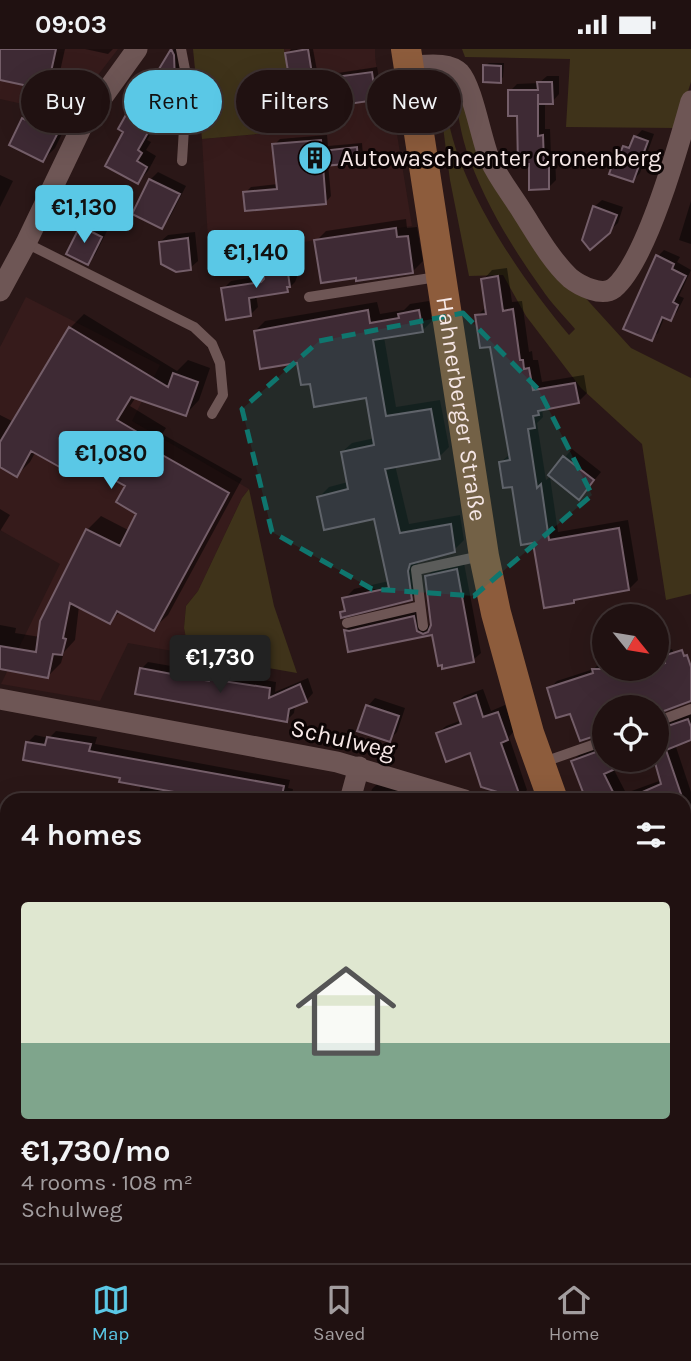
<!DOCTYPE html>
<meta charset="utf-8">
<style>
:root{--surface:#201111;--page:#281a1a;--text:#f1f3f6;--muted:#a29d9f;--line:#3d3131;--accent:#5ac8e6}
body{margin:0;font-family:Karla,sans-serif;background:var(--page);color:var(--text);height:100vh;display:flex;flex-direction:column;font-size:26px;white-space:nowrap}
*{box-sizing:border-box;margin:0}
p{font-size:23px;color:var(--muted)}
.icon{flex:none;width:38px;height:38px;fill:none;stroke:currentColor;stroke-width:2;stroke-linecap:round;stroke-linejoin:round}
.map{position:relative;flex:1;overflow:hidden}
.side{position:absolute;left:0px;top:744px;width:691px;height:471px;display:flex;flex-direction:column;background:var(--surface);border-radius:21px 21px 0 0;box-shadow:0 7px 28px #0002,0 0 0 2px var(--line)}
.side>*{flex:none}
.guide{position:absolute;left:21px;top:21px;width:649px;height:63px;display:flex;gap:14px}
.needle{width:46px;rotate:120deg}
.fabs{position:absolute;left:592px;top:555px;display:grid;gap:14px}
.fabs a{display:grid;place-items:center;width:77px;height:77px;border-radius:50%;background:var(--surface);box-shadow:0 7px 28px #0002,0 0 0 2px var(--line);font-size:35px}
.price{position:absolute;translate:-50% -60px;padding:0 16px;border-radius:7px;background:var(--accent);color:#111;font-size:23px;line-height:46px;filter:drop-shadow(0 2px 4px #0008)}
.price::after{content:'';position:absolute;left:50%;top:42px;width:21px;height:16px;margin-left:-10px;background:inherit;clip-path:polygon(0 0,100% 0,50% 100%)}
.price.current{background:#222;color:#fff}
ul{padding:0;list-style:none}
li{display:grid;align-content:center;gap:14px;height:371px;padding:0 21px}
li+li{border-top:2px solid var(--line)}
li span{display:grid;place-items:center;height:217px;border-radius:7px;color:#555}
li>.icon{margin-inline-start:auto}
span .icon{width:126px;height:126px;fill:#fffc;stroke-width:1}
li b{font-size:30px}
h2{display:flex;justify-content:space-between;align-items:center;height:84px;padding:0 21px;font-size:30px}
.chip{padding:0 24px;border-radius:32px;background:var(--surface);box-shadow:0 7px 28px #0002,0 0 0 2px var(--line);font-size:24px;line-height:63px}
.chip.current{background:var(--accent);color:#111}
.status{display:flex;justify-content:space-between;align-items:center;height:49px;padding:0 35px;background:var(--surface);direction:ltr}
.status svg{height:19px;fill:currentColor}
.tabs{display:flex;justify-content:space-around;align-items:center;height:98px;border-top:2px solid var(--line);background:var(--surface);font-size:19px;color:var(--muted)}
.tabs a{display:grid;justify-items:center;gap:4px}
.tabs .current{color:var(--accent)}
.map>svg:first-child{display:block}
.built{fill:#361b1b}
.green{fill:#3f331a}
.shadow{fill:#0007}
.building{fill:#3e2a34;stroke:#745e69;stroke-width:2}
.lines{fill:none;stroke-linecap:round;stroke-linejoin:round}
.lane{stroke:#6e5655;stroke-width:10}
.street{stroke:#6e5655;stroke-width:21}
.secondary{stroke:#8d5c3c;stroke-width:30}
.marked{fill:#0f766e;fill-opacity:0.2;stroke:#0f766e;stroke-width:5;stroke-dasharray:14 9;stroke-linejoin:round}
.labels{text-anchor:middle;dominant-baseline:central;stroke-width:6;stroke-linejoin:round;paint-order:stroke}
.poi-label{font-size:24px;fill:#f6e7e6;stroke:#0d0505;text-anchor:start}
.street-label{font-size:24px;fill:#f6e7e6;stroke:#0d0505}
</style>
<div class="status"><b>09:03</b><svg viewBox="0 0 49 12"><path d="M0 12V9h3v3zM5 12V6h3v6zM10 12V3h3v9zM15 12V0h3v12zM26 1h20v11H26zM47 4h2v5h-2z"/></svg></div>
<div class="map">
<svg width="691" height="1214" viewBox="0 0 691 1214">
<rect width="100%" height="100%" fill="#2a1717"/>
<!-- built -->
<path class="built" d="M0 0H118L68 65 0 50Z
M284 0H375V7L381 51 395 73 412 177 209 207 202 90 314 80 294 60Z
M26 248 160 316 132 372 249 440 242 449 198 542 186 557 184 579 189 605 128 594 100 652 1 635 60 515 0 481V298Z"/>
<!-- green -->
<path class="green" d="M193 0H284L293 59 309 57 314 80 202 90Z
M462 0H691V33L676 79 566 78 570 10 465 8Z
M436 25H442C445 44 446 65 451 83 468 151 524 233 569 286L575 280C564 267 551 254 541 239 511 197 482 149 466 100 459 77 456 54 454 30L481 101 581 244 631 299 691 329V545L666 551 642 395 581 339 526 267 503 226 469 227 450 131Z
M249 440 274 557 297 624 189 605 184 579 186 557 198 542 242 449Z
M0 982 7 987V1094L0 1101Z
M262 1208H404V1214H263Z"/>
<!-- shadow -->
<path class="shadow" d="M0 0H65L59 27 47 39 0 29Z
M85 0H113L108 5Z
M174 0H184L183 56 177 68 167 78 157 73 147 91 151 93 146 101 156 107 148 122 138 133 125 82 138 49 148 38 150 39Z
M291 0H313L318 27 377 18 381 44 375 49 316 58 287 5Z
M489 14H504L503 28 500 32 485 17Z
M547 27H559V45L552 53H545V80H550L551 108H555L556 131 548 139 531 113 519 65 510 42 517 35 539 34Z
M53 49 77 54 55 99 43 111 11 95 24 70 35 58 41 61Z
M642 81 654 85 640 124 633 131 616 109Z
M327 86 328 97 362 94 363 107 357 113 328 115 331 147 326 153 245 144 251 138 278 135 274 96 280 90Z
M158 123 186 137 169 170 162 178 150 131Z
M0 126 13 132 0 158Z
M602 151 623 158 618 174 609 182 594 158Z
M691 152V195L679 191Z
M89 170 108 180 95 206 87 214 68 204 81 178Z
M406 170 407 179 417 178 423 212 413 222 316 192 326 182Z
M195 183 198 212 190 219 160 193 168 186Z
M664 201 680 208 677 213 691 221 679 247 684 249 677 263 671 270 665 267 658 284 651 290 658 207Z
M293 203 297 228 295 233 287 241 256 246 258 258 251 265 223 240 231 232 266 226 263 214 271 207Z
M507 219 512 253 522 252 529 303 532 302 533 311H538L542 333 584 326 587 344 578 353 542 359 543 368 537 374 546 431 550 428 558 483 628 471 638 531 629 540 576 549 573 552 534 492 513 436 500 414 511 404 491 296 477 267 487 257 483 231 492 221Z
M429 252 432 272 422 282 384 288 396 358 440 351 449 398 439 408 395 416 409 475 460 466 464 491 454 501 417 512 421 539 411 549 342 564 346 559 344 550 354 540 389 532 376 468 319 448 329 438 348 433 342 403 352 394 375 389 367 347 311 333 298 312 255 282 265 272 377 253 380 265 404 261 410 255Z
M84 265 177 322 188 311 210 319 199 351 186 365 136 348 130 357 166 379 162 385 242 430 168 566 154 579 121 562 109 573 79 557 75 591 64 603 61 614 48 627 0 616V576L16 579 15 584 40 588 87 481 101 467 130 482 139 464 128 436 85 412 73 424 36 402 30 413 17 426 0 416V366L14 373 70 279Z
M572 400 601 423 586 441 550 426Z
M0 460 10 466 0 482Z
M464 514 481 604 473 611 433 584 349 601 345 582 352 574 421 560 424 575 432 578 427 528 434 520Z
M672 600 689 645 656 658H604L571 663 549 640 557 632 594 620 604 609V620H656V605Z
M148 613 217 625 218 623 276 633 275 643 308 629 313 644 306 652 295 656 294 664 287 671 141 620Z
M483 640 491 662 505 656 514 682 509 688 527 741 520 748 472 702 438 684 446 677 462 671 456 654 464 647Z
M375 649 405 659 397 683 389 691 368 657Z
M691 664V689L675 695 691 743V784L689 785 684 777V751H599L573 712 581 704 604 696V710H636L613 719 626 744 662 731 656 710V665L657 668Z
M56 682 97 688 95 695 290 731 288 739 293 740 291 751H227L167 740 165 751H138L141 735 28 693 35 686 49 689Z
M381 731 445 751H369L372 740Z
M341 744V751H322L327 746Z
M0 805 7 806 6 844 0 850Z
M691 1071V1167L684 1150V1076Z
M691 1196V1214H673L671 1208H684V1198Z
M72 1208H108L105 1214H77L71 1212Z
M172 1208H216L209 1214 201 1212 199 1214H180L171 1211Z
M521 1208H554L548 1214H521Z"/>
<!-- building -->
<path class="building" d="M0 0H56L47 41 0 31Z
M171 0 174 6 175 33 172 66 174 67 167 80 154 73 138 101 142 104 137 112 147 118 138 135 105 117 123 83 118 80 136 48 141 50Z
M308 0 313 31 372 23 376 51 314 60 313 56 294 59 285 4Z
M483 16 501 17V34L483 33Z
M537 33H552L553 55H538V45V87L543 86 544 114H549V140L529 141V115L518 116 517 67H508V41H538Z
M39 60 67 66 43 113 9 96 22 69 32 74Z
M634 87 648 92 633 133 609 125 615 108 618 109 623 97 629 99Z
M321 91 322 102 357 98 358 114 323 117 326 155 245 162 243 143 277 140 272 95Z
M149 130 180 145 162 180 132 165Z
M593 157 617 166 610 184 590 201 582 191Z
M80 177 102 188 88 216 66 205Z
M396 179 397 188 408 187 413 224 356 232V229L321 234 314 191Z
M188 189 191 221 176 223 161 215 159 193Z
M656 206 674 215 672 220 686 227 673 253 678 256 671 272 662 268 652 292 623 280Z
M286 210 290 238H287L288 243 249 249 251 267 226 271 221 239 261 233 264 230 262 214Z
M498 227 503 262 513 260 520 311H523L524 320 529 319 533 341 575 334 579 354 538 362 539 366 533 367 535 379 528 380 537 439 541 435 549 491 619 479 629 541 574 551V554L544 559 533 494 521 496 512 438 503 439 499 413 510 411 490 298 480 299 475 266 486 265 481 230Z
M368 261 370 274 399 269 398 265 419 261 423 283 373 291 386 367 431 360 440 410 385 420 400 484 451 475 455 503 410 515 408 522 412 551 341 569 340 563 345 562 342 549 389 539 374 470 324 481 317 448 348 440 341 403 374 396 366 349 314 358 310 335 301 336 297 314 260 320 254 282Z
M69 278 168 338 173 324 198 333 186 367 131 348 117 371 154 393 150 399 229 444 154 582 117 562 110 575 70 554 63 589 66 590 62 606 53 605 48 629 0 620V597L36 603 40 572 86 480 120 497 136 465 116 453 125 437 82 413 74 426 31 402 17 428 0 418V393Z
M563 407 594 431 579 451 548 426Z
M457 520 474 613 442 620V616L438 617 432 586 348 603 344 581 349 582 414 567 417 582 423 585 428 583 431 576 425 527Z
M682 601 684 607 687 606 691 618V652L656 665V658H604V684L580 692 570 665 556 669 547 639 593 624 592 620H656V617L665 614 663 607Z
M140 619 209 632 210 630 270 639 269 649 300 635 307 653 289 660 287 673 135 645Z
M476 646 483 668 498 663 508 691 501 694 521 750 481 738 470 704 446 713 436 684 461 675 454 654Z
M366 656 399 667 390 693 357 682Z
M688 670 691 678V691L666 701 683 751H624L661 735 654 710H656V681Z
M47 688 91 695 89 702 284 737 281 751H218L119 733 120 729 23 711 26 693 45 696Z
M604 700V710H609L613 721 604 725 617 751H586L571 712Z"/>
<g class="lines">
<!-- lane -->
<path class="lane" d="M181 0 187 31 182 112
M26 194 194 278 212 295 220 314 223 346 212 365
M309 248 437 228
M347 574 420 557
M423 577 416 521 481 507
M656 673 691 660
M541 714 604 692"/>
<!-- street -->
<path class="street" d="M408 17C424 17 448 12 460 24 472 37 481 89 489 109 498 129 512 146 523 164 537 186 551 211 570 229 580 237 602 248 614 239 647 211 679 95 691 52
M0 242 26 194 83 75 137 0
M0 650 337 713 465 751
M350 751 359 718
M0 784 7 786
M567 1208 568 1214
M136 1214 138 1208"/>
<!-- secondary -->
<g class="secondary">
<path id="s1" d="M406 0 484 507 496 564 529 684 553 751"/>
<path d="M684 961 691 972"/>
</g>
</g>
<!-- marked area -->
<path class="marked" d="M463 264 539 341 592 446 474 547 372 540 272 483 242 360 319 292Z"/>
<!-- icons -->
<defs>
<g id="building-disc" transform="scale(1.75)"><circle r="9.5" fill="#5ac8e6" stroke="#0d0505"/><path d="M-4-6H4V6H1V3H-1V6H-4ZM-2.5-4.3h1.7v1.8h-1.7ZM.8-4.3h1.7v1.8H.8ZM-2.5-1h1.7V.8h-1.7ZM.8-1h1.7V.8H.8Z" fill="#111"/></g>
</defs>
<g fill-rule="evenodd">
<use href="#building-disc" x="315" y="109"/>
</g>
<g class="labels">
<!-- poi labels -->
<g class="poi-label">
<text x="340" y="109">Autowaschcenter Cronenberg</text>
</g>
<!-- street labels -->
<g class="street-label">
<text stroke="none"><textPath href="#s1" startOffset="364">Hahnerberger Straße</textPath></text>
<text transform="translate(343 690) rotate(13)">Schulweg</text>
</g>
</g>
</svg>
<div class="fabs">
<a><svg class="needle" viewBox="-14 -14 28 28"><path d="M0-13l5 13h-10z" fill="#e53935"/><path d="M0 13l5-13h-10z" fill="#a29d9f"/></svg></a>
<a><svg class="icon" aria-label="locate" viewBox="0 0 24 24"><circle cx="12" cy="12" r="6"/><path d="M12 2v4M12 18v4M2 12h4M18 12h4"/></svg></a>
</div>
<b class="price" style="left:84px;top:196px">€1,130</b>
<b class="price" style="left:256px;top:241px">€1,140</b>
<b class="price" style="left:111px;top:442px">€1,080</b>
<b class="price current" style="left:220px;top:646px">€1,730</b>
<div class="guide">
<a class="chip">Buy</a>
<a class="chip current">Rent</a>
<a class="chip">Filters</a>
<a class="chip">New</a>
</div>
<section class="side">
<h2>4 homes<svg class="icon" aria-label="filters" viewBox="0 0 24 24"><path d="M4 7h16M4 17h16"/><circle cx="9" cy="7" r="2"/><circle cx="15" cy="17" r="2"/></svg></h2>
<ul>
<li><span style="background:linear-gradient(#dfe7d0 65%,#7fa58c 0)"><svg class="icon" aria-label="home" viewBox="0 0 24 24"><path d="M3 11l9-7 9 7M6 9v11h12V9"/></svg></span><div><b>€1,730/mo</b><p>4 rooms · 108 m²</p><p>Schulweg</p></div></li>
</ul>
</section>
</div>
<nav class="tabs">
<a class="current"><svg class="icon" aria-label="map" viewBox="0 0 24 24"><path d="M3 6l6-2 6 2 6-2v14l-6 2-6-2-6 2zM9 4v14M15 6v14"/></svg>Map</a>
<a><svg class="icon" aria-label="saved" viewBox="0 0 24 24"><path d="M7 4h10v16l-5-4-5 4z"/></svg>Saved</a>
<a><svg class="icon" aria-label="home" viewBox="0 0 24 24"><path d="M3 11l9-7 9 7M6 9v11h12V9"/></svg>Home</a>
</nav>
